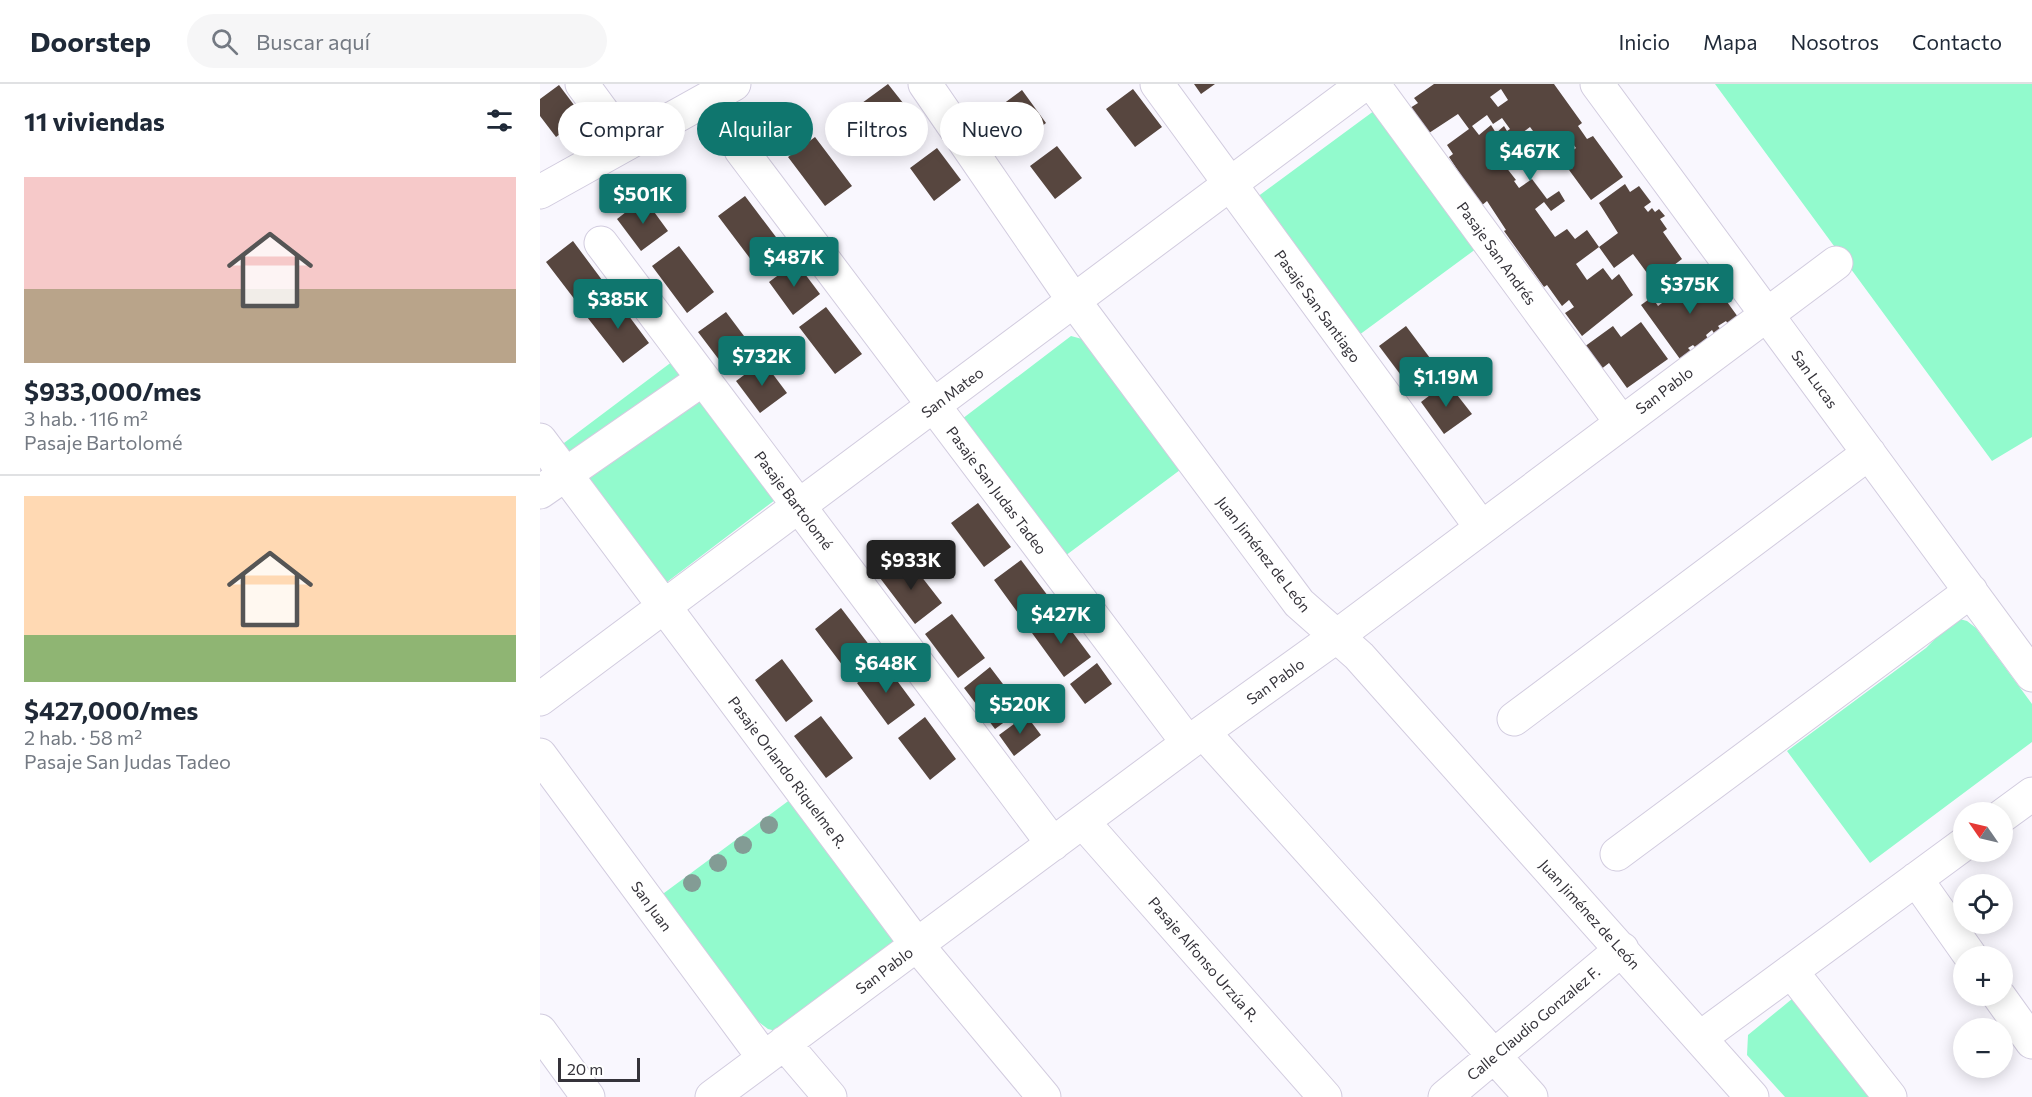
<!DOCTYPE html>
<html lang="es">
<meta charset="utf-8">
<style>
:root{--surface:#fff;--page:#f6f6f7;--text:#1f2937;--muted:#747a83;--line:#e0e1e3;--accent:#0f766e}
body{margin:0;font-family:Commissioner,sans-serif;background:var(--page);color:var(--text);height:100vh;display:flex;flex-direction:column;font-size:22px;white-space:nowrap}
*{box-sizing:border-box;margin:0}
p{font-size:20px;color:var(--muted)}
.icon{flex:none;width:33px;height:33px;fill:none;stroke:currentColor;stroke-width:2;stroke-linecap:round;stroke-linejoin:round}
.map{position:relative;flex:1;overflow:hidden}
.panel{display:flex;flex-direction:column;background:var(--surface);width:540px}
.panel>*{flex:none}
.banner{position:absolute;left:18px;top:18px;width:570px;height:54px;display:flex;gap:12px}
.needle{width:39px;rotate:304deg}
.fabs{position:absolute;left:1413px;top:718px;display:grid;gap:12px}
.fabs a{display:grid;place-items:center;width:60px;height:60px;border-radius:50%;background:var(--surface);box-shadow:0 3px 15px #0003;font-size:30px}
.scale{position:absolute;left:18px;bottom:15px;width:82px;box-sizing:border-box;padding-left:6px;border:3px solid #35333a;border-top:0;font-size:16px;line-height:21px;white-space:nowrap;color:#35333a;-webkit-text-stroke:4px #fff;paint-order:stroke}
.price{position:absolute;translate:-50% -51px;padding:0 14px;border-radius:6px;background:var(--accent);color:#fff;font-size:20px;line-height:39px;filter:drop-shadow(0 2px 3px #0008)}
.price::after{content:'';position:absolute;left:50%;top:36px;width:18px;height:14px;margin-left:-9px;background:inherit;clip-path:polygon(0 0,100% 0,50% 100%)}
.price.current{background:#222;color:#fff}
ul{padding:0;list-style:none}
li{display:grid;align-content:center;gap:12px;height:318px;padding:0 24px}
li+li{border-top:2px solid var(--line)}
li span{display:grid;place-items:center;height:186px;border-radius:0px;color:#555}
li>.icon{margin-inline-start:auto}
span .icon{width:108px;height:108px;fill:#fffc;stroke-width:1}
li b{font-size:26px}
h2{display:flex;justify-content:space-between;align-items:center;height:72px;padding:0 24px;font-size:26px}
.chip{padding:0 21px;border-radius:27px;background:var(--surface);box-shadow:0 3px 15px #0003;font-size:21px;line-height:54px}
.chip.current{background:var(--accent);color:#fff}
header{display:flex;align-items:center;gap:36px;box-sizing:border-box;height:84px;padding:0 30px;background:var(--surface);border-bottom:2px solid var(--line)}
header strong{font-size:28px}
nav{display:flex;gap:33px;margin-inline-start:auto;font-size:21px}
.search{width:420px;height:54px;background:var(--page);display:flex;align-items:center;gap:15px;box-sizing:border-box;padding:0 21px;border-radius:33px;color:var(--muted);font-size:22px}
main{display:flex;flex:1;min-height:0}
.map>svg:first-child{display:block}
.green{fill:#92facd}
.building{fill:#57463f;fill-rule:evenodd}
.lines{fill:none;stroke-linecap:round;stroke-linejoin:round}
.minor-casing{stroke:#d2ccdf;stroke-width:35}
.minor{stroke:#fff;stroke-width:33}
.tree{fill:#839c95}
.labels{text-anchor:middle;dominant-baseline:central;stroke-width:6;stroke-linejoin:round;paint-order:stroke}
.street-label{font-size:15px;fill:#35333a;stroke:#fff}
</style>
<header>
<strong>Doorstep</strong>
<div class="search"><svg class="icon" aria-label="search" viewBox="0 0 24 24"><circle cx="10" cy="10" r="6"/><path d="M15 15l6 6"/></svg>Buscar aquí</div>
<nav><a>Inicio</a><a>Mapa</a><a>Nosotros</a><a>Contacto</a></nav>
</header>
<main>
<section class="panel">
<h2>11 viviendas<svg class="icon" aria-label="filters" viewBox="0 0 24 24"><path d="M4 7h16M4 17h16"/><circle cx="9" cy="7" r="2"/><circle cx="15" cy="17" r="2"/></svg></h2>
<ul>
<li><span style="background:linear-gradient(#f6c9c9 60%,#b9a48a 0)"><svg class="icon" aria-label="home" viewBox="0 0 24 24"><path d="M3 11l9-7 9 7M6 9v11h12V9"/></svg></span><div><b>$933,000/mes</b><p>3 hab. · 116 m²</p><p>Pasaje Bartolomé</p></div></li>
<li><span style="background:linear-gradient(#ffd9b3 75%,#8fb573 0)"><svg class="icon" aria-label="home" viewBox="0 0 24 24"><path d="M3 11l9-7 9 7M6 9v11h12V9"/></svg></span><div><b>$427,000/mes</b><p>2 hab. · 58 m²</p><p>Pasaje San Judas Tadeo</p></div></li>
</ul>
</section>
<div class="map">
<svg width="1492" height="1013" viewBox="0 0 1492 1013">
<rect width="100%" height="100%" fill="#f9f7fe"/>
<!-- green -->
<path class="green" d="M1175 0H1492V353L1452 377Z
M842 21 944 159 815 254 713 116Z
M531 252 542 255 640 386 521 475 422 335Z
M137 274 235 416 127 498 16 365Z
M1416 534 1427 537 1436 544 1492 620V658L1330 779 1247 667 1386 564Z
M255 712 358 855 236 947 228 945 212 933 120 812Z
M1258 910 1339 1013H1245L1207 971 1208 951Z"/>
<!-- building -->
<path class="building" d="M348 0 386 48 359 68 322 19Z
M654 0H675L661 10Z
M894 0H1014L1042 39 1038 42 1047 55 1053 52 1083 93 1051 116 1021 75 1036 64 1030 56 1017 66 1009 60 1005 63 990 43 955 69 976 96 974 97 979 104 992 95 1007 115 1019 107 1025 117 1011 127 1004 118 995 125 1015 153 1027 145 1035 155 1047 146 1059 163 1036 180 1047 196 1063 184 1072 196 1079 190 1093 211 1042 252 1025 229 1034 223 1029 216 1022 222 1007 201 1004 203 964 147 966 146 947 117 941 122 909 73 913 70 907 61 929 45 918 30 889 49 870 24 878 19 874 14ZM961 5 968 16 958 23 950 13ZM947 31 953 40 962 34 970 45 967 47 964 42 956 49 951 41 939 51 932 42Z
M19 1 43 33 16 53 0 32V15Z
M593 5 622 43 595 63 566 25Z
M482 6 506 39 480 59 455 26Z
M275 53 312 102 285 122 248 73Z
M517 62 542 94 515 115 490 82Z
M397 64 421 96 394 117 370 84Z
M1085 100 1090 108 1099 102 1111 118 1104 123 1108 128 1112 124 1115 128 1119 125 1125 132 1120 135 1127 145 1123 148 1142 175 1113 197 1093 170 1074 184 1059 163 1078 149 1059 119Z
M205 112 242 161 215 181 178 132Z
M104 114 128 147 101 167 77 135Z
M33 157 68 204 42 225 6 178Z
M139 162 174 208 147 229 112 182Z
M256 178 280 210 253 231 229 198Z
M1169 193 1198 233 1188 240 1186 237 1178 242 1181 246 1175 251 1172 246 1166 251 1168 255 1156 264 1153 261 1148 264 1151 267 1140 275 1101 221 1112 213 1118 222 1130 213 1123 205 1135 196 1146 210Z
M74 212 109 259 83 279 47 233Z
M286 223 322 270 295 290 259 243Z
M186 228 210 260 183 281 158 248Z
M1101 238 1128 275 1087 304 1069 279 1060 286 1044 263 1073 242 1081 253Z
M866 242 890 274 863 294 839 262Z
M223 277 247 309 220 329 196 297Z
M907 298 932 330 904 350 881 318Z
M438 419 471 463 444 483 411 439Z
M367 474 402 519 375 540 340 494Z
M481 476 514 520 486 540 454 496Z
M301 524 333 566 306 586 275 545Z
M518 529 551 573 524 593 492 549Z
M412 530 445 574 418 594 385 550Z
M242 575 273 617 246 638 215 596Z
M344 579 375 621 348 641 317 599Z
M557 579 572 600 545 620 530 600Z
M450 583 482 625 455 645 424 604Z
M486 631 501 651 474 672 459 651Z
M281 632 313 674 286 694 254 652Z
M385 633 416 675 390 696 358 654Z"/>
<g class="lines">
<!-- minor casing -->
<g class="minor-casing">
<path id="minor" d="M42 0 86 60
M385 0 534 217 759 519 819 572 1212 1013
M617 0 941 443
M833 0 1081 338
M1057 0 1492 591
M201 66 648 659
M0 108 194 0
M61 159 513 760
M0 356 377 861 504 1013
M0 408 163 295
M0 615 824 0
M974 635 1329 369
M663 648 991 1013
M0 671 224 974
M1462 732 1492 710
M543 738 785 1013
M1077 770 1431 507
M1376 795 1431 873
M1251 887 1350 1013
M1459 912 1492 958
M0 947 48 1013
M1160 954 1424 760
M244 959 290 1013
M172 1013 663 648 797 552 1296 179
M905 1013 1082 865"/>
</g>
<!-- minor -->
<use href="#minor" class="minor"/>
</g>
<!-- trees -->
<g class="tree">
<circle cx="229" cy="741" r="9"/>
<circle cx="203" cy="761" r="9"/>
<circle cx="178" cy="779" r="9"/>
<circle cx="152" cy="799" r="9"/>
</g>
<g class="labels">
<!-- street labels -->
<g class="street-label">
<text transform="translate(957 169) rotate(54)">Pasaje San Andrés</text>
<text transform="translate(778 222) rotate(54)">Pasaje San Santiago</text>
<text transform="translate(1275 295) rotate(54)">San Lucas</text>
<text transform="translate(1124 306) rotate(-37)">San Pablo</text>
<text transform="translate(412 308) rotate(-37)">San Mateo</text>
<text transform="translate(457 406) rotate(53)">Pasaje San Judas Tadeo</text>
<text transform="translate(254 416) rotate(53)">Pasaje Bartolomé</text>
<text transform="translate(724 470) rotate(52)">Juan Jiménez de León</text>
<text transform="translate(735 597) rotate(-36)">San Pablo</text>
<text transform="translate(248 688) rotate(53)">Pasaje Orlando Riquelme R.</text>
<text transform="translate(112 822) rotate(54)">San Juan</text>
<text transform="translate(1050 830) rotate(48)">Juan Jiménez de León</text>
<text transform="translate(664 875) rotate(49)">Pasaje Alfonso Urzúa R.</text>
<text transform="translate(344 886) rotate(-37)">San Pablo</text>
<text transform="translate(993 939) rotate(-40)">Calle Claudio Gonzalez F.</text>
</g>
</g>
</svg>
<div class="fabs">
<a><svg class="needle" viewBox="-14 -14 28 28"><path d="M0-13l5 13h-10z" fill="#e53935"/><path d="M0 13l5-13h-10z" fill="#747a83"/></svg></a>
<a><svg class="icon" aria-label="locate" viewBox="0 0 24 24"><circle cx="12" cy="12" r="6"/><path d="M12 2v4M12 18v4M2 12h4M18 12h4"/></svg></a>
<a>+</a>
<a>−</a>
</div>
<div class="scale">20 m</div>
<b class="price" style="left:990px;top:98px">$467K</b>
<b class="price" style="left:103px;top:141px">$501K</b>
<b class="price" style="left:254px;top:204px">$487K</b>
<b class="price" style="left:1150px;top:231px">$375K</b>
<b class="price" style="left:78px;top:246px">$385K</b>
<b class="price" style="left:222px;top:303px">$732K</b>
<b class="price" style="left:906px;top:324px">$1.19M</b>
<b class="price current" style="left:371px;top:507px">$933K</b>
<b class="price" style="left:521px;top:561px">$427K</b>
<b class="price" style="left:346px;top:610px">$648K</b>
<b class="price" style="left:480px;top:651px">$520K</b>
<div class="banner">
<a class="chip">Comprar</a>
<a class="chip current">Alquilar</a>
<a class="chip">Filtros</a>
<a class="chip">Nuevo</a>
</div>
</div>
</main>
